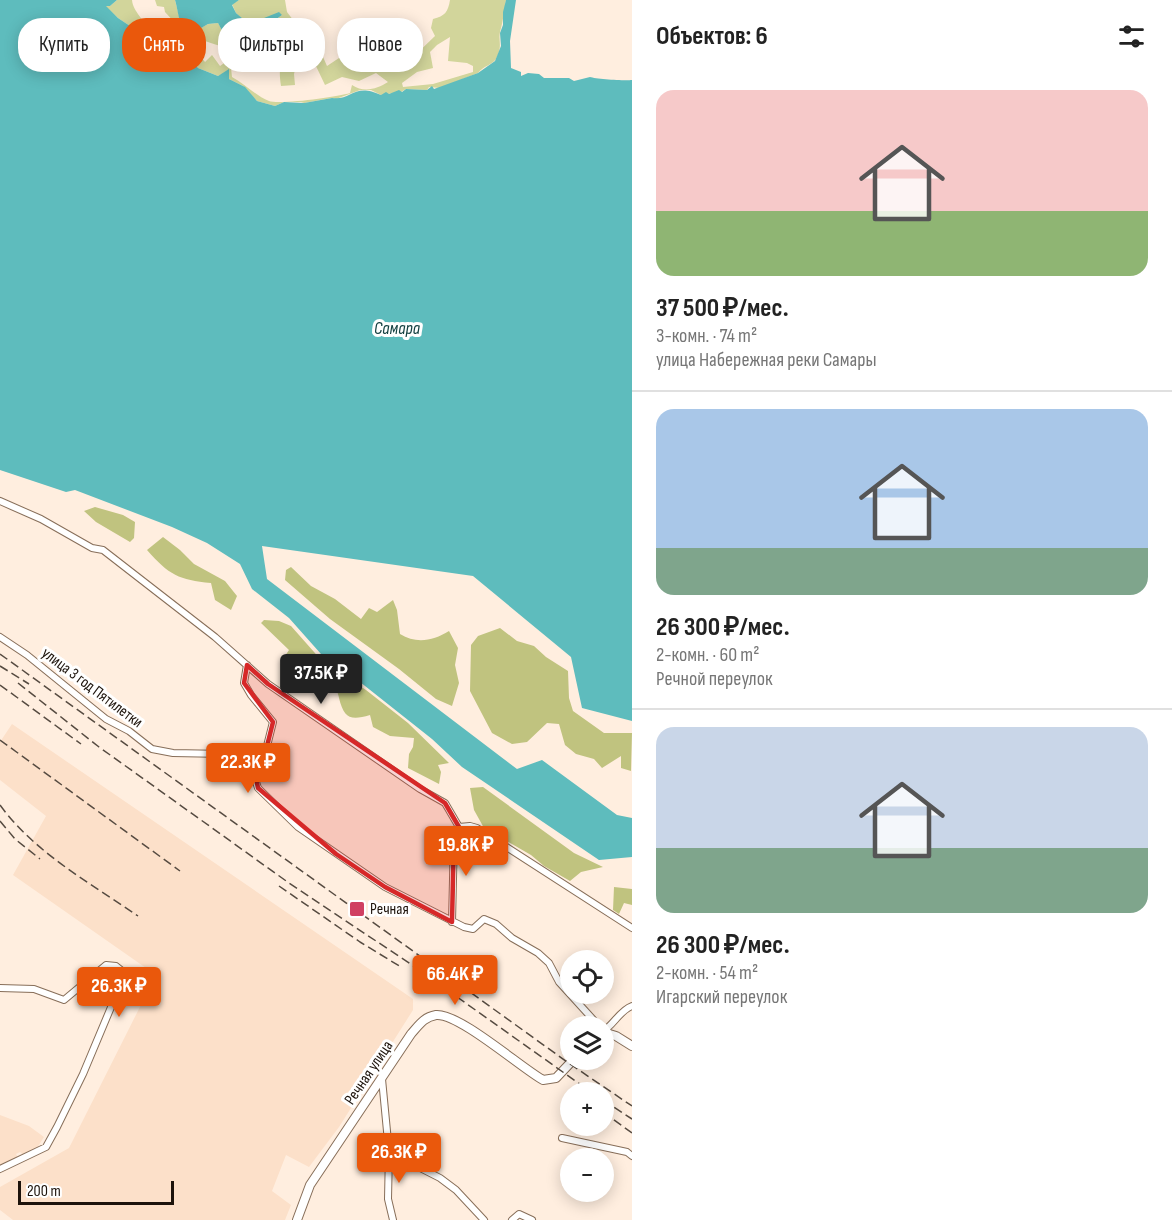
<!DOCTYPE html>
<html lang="ru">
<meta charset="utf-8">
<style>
:root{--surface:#fff;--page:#f6f6f6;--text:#222;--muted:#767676;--line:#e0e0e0;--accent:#ea580c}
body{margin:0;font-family:"Sofia Sans Condensed",sans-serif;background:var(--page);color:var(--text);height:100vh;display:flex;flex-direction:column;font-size:22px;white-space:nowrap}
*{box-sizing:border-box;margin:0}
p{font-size:20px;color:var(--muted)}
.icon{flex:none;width:33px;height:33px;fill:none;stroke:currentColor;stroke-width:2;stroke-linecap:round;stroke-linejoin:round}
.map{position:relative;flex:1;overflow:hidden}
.details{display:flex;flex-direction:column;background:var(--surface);width:540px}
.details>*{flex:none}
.top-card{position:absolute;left:18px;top:18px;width:524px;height:54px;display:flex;gap:12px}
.fabs{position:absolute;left:560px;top:950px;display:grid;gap:12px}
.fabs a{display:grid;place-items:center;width:54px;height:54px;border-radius:50%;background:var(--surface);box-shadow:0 3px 15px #0003;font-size:30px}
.scale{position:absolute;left:18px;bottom:15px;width:156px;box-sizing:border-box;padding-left:6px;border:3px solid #1d130b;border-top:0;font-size:16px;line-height:21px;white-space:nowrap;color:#1d130b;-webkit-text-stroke:4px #fff;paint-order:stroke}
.price{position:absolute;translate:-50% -51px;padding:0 14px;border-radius:6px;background:var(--accent);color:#fff;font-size:20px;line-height:39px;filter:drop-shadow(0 2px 3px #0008)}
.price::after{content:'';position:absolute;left:50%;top:36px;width:18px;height:14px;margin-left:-9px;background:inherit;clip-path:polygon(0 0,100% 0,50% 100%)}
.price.active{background:#222;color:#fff}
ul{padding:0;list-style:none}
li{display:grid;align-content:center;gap:12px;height:318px;padding:0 24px}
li+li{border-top:2px solid var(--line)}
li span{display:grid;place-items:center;height:186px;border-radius:18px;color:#555}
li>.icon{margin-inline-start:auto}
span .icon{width:108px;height:108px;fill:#fffc;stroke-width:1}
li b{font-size:26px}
h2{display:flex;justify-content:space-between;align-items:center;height:72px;padding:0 24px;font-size:26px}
.tag{padding:0 21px;border-radius:24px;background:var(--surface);box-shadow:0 3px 15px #0003;font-size:21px;line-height:54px}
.tag.active{background:var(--accent);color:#fff}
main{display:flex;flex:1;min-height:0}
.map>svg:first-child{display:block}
.built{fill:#fce0c9}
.green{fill:#d2d59b;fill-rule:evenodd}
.forest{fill:#c0c37f}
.water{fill:#5ebcbd}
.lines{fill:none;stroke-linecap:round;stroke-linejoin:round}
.minor-casing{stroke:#876e59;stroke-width:8}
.tertiary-casing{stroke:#876e59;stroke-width:10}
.minor{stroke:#fff;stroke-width:6}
.tertiary{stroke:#fff;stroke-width:8}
.rail{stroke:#564b41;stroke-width:1.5;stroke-dasharray:9 4.5;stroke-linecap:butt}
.marked{fill:#d62828;fill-opacity:0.2;stroke:#d62828;stroke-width:4.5;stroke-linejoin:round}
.poi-dot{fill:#d04062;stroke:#fff;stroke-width:2}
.labels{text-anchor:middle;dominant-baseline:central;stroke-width:6;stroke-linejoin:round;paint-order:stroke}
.street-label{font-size:16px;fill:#1d130b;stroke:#fff}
.poi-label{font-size:16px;fill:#1d130b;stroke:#fff;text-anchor:start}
.water-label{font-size:18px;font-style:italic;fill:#144041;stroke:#fff}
</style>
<main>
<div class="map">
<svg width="632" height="1220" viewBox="0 0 632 1220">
<rect width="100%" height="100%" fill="#ffeedf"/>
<!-- built -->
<path class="built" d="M12 724 413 999V1010L339 1127 309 1167 286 1155 272 1191 291 1205 285 1220H13L0 1210V1187L69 1148 156 975 13 875 46 816 0 780V742Z
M0 1115 29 1126 44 1137 37 1148 25 1156 20 1152 16 1154 18 1158 0 1167Z"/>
<!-- green -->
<path class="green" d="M117 0H132C133 13 148 21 146 34 162 40 176 52 192 57L197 52 205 62 212 55 220 66 230 59 232 77C245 84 256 96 269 101 279 105 337 97 350 93L352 85C364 93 377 89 388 82L376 73 359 81 342 77 325 85 315 64 309 57 297 62 294 74 295 85 281 86C278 66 280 61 296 49L292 36 273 27C269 31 265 38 261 42 239 60 212 40 188 37L165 12 164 7 157 6 155 0H175L182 28 195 31 208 24 218 23 225 35 231 29 257 33 282 15 248 24 236 13 232 4 239 0H285L287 12 303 33 301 45 309 41H316L327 66 342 56 347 44 362 38 377 41 391 57 407 63 435 36 431 28 433 19C445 16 448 12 450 0H506C504 11 503 22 500 32 498 41 503 46 496 59 492 65 483 66 478 73L440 88 429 87 427 90 406 89 401 92 381 95 371 90H360L336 99 332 98 304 103 301 102H284L275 106 257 101 243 86 227 78V72L218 76 198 68 192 60 157 40 148 38 118 18 105 6H110ZM450 37 448 61 467 63 473 66V72L433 84 403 87 402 83 417 72 433 68 430 52 437 45Z"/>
<!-- forest -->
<path class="forest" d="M95 507 123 515 135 522 134 538 130 542 96 522 84 511Z
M163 537 180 550 194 564 225 581 237 596 231 610 215 600 211 583C179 580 169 575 147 550Z
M291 567 311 586 335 599 361 619 369 608 377 612 393 600 397 610 400 634C416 644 433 641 449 631L458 648 455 665 459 683 452 706 436 699 399 669 330 619 285 580 286 570Z
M264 620 279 621 291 626 322 661 366 690 408 723 449 763 438 765 441 772 439 784 408 768 409 754 413 747 414 738 390 736 373 727 370 715C350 721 344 718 339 698 339 697 337 690 336 689 333 685 323 686 317 685L319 676 316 666 301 682 286 676 281 665 283 659 289 650 261 623Z
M500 628 517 641 534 646 546 657 568 671 569 698 573 711 604 733H632L631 771 621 768V756L602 768 594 759 576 754 565 745 559 724 547 723 527 742 512 744 492 733 470 691 471 645 478 636Z
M483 787 574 853 603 867 581 872 570 881 544 866 531 855 484 828 474 810 470 788Z
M614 887 632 889V905L624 903 619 914 613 910Z"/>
<!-- water -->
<path class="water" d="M0 0H117L110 6H106L118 18 148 38 157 40 181 55 190 58 198 68 218 76 229 69V79L245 87 257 101 275 106 284 102 304 103 332 98C351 101 354 82 381 95L386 92 389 94 399 90 402 92 406 89 427 90 432 86 434 89 478 73 495 61 501 46 500 33 503 25V12L506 0H516L510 41 511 68 521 72V76L528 73 539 74 544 78H569L574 81 590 77C596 79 625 81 632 80V721L582 708 571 657 473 576 262 546 267 579 517 769 542 760 617 815 632 818V857L599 860 462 767 432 739 360 682 329 663 289 618 252 589 240 564 207 543 172 527 75 490 66 492 0 470Z
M175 0H239L232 5 236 13 249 24 279 12 282 15 257 33 237 38 235 31 231 29 225 36 218 23 208 24 189 35C178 24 179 14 175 0Z"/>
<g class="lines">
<!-- minor casing -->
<g class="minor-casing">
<path id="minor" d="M0 501 41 519 92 548 103 550 215 637 268 684 420 789 445 803 459 827 470 826 477 828 632 928
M0 637 27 655 106 719 129 731 152 749 173 753 225 754 237 757 246 763 255 773V779L258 788 298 827 385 887 464 927 473 929 484 919 496 924 512 938 538 953 549 963 559 982 599 1026
M247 665 244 683 251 695 273 722 263 762 255 773
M452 922 454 836 459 827
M0 988 34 989 64 1000 106 965 116 966 121 970 122 981 83 1074 57 1127 46 1147 0 1169
M603 1031C613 1026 620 1010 632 1006
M382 1079 389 1152 388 1199 393 1220
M562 1138 627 1152 632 1156
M389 1152 440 1178 456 1190 484 1220
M512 1220 519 1214 532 1220"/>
</g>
<!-- tertiary casing -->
<g class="tertiary-casing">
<path id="tertiary" d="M603 1032 616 1036 632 1046
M297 1220 310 1185 411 1034C419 1025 424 1017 436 1015 459 1013 520 1067 543 1080L556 1078 574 1059"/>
</g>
<!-- minor -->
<use href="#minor" class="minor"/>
<!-- tertiary -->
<use href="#tertiary" class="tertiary"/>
<!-- rail -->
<path class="rail" d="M0 654 570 1064 632 1106
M0 666 29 684
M18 683 99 747 289 883 412 965 591 1092
M0 685 81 744
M0 740 180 871
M0 805C35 853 90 883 138 916
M0 821 15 839 40 859
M279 886 360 942 401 967
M603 1100 632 1119
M603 1112 632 1133"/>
</g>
<!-- marked area -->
<path class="marked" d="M247 665 268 684 445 803 459 827 454 836 452 922 385 887 336 854 258 788 255 773 263 762 273 722 244 683Z"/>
<!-- markers -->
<rect class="poi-dot" x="349" y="901" width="16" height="16" rx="3"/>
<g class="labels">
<!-- street labels -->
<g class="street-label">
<text transform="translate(92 688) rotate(37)">улица 3 год Пятилетки</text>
<text transform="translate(369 1073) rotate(-56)">Речная улица</text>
</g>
<!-- poi labels -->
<g class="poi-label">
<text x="370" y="909">Речная</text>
</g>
<!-- water labels -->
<g class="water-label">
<text x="397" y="328">Самара</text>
</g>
</g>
</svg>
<div class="fabs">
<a><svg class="icon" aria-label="locate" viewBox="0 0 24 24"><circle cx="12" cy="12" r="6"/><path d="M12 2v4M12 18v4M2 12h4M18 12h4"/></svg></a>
<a><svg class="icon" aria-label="layers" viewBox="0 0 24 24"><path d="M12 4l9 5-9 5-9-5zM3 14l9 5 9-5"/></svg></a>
<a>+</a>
<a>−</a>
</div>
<div class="scale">200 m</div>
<b class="price active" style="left:321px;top:705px">37.5K ₽</b>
<b class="price" style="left:248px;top:794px">22.3K ₽</b>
<b class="price" style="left:466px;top:877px">19.8K ₽</b>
<b class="price" style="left:455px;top:1006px">66.4K ₽</b>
<b class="price" style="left:119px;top:1018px">26.3K ₽</b>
<b class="price" style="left:399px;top:1184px">26.3K ₽</b>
<div class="top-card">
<a class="tag">Купить</a>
<a class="tag active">Снять</a>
<a class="tag">Фильтры</a>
<a class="tag">Новое</a>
</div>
</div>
<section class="details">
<h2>Объектов: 6<svg class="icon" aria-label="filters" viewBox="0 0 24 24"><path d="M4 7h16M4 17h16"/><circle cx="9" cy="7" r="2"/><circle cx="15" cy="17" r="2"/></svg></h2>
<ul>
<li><span style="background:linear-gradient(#f6c9c9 65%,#8fb573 0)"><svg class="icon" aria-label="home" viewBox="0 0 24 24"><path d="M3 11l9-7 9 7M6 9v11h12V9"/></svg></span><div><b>37 500 ₽/мес.</b><p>3-комн. · 74 m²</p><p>улица Набережная реки Самары</p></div></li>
<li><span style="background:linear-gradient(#a9c7e8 75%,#7fa58c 0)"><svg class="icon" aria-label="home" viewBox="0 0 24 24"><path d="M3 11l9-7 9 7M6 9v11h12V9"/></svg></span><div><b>26 300 ₽/мес.</b><p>2-комн. · 60 m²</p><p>Речной переулок</p></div></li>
<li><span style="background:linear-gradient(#c9d6e8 65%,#7fa58c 0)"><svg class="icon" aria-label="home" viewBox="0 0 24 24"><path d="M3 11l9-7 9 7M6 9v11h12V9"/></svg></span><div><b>26 300 ₽/мес.</b><p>2-комн. · 54 m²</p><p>Игарский переулок</p></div></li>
</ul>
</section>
</main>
